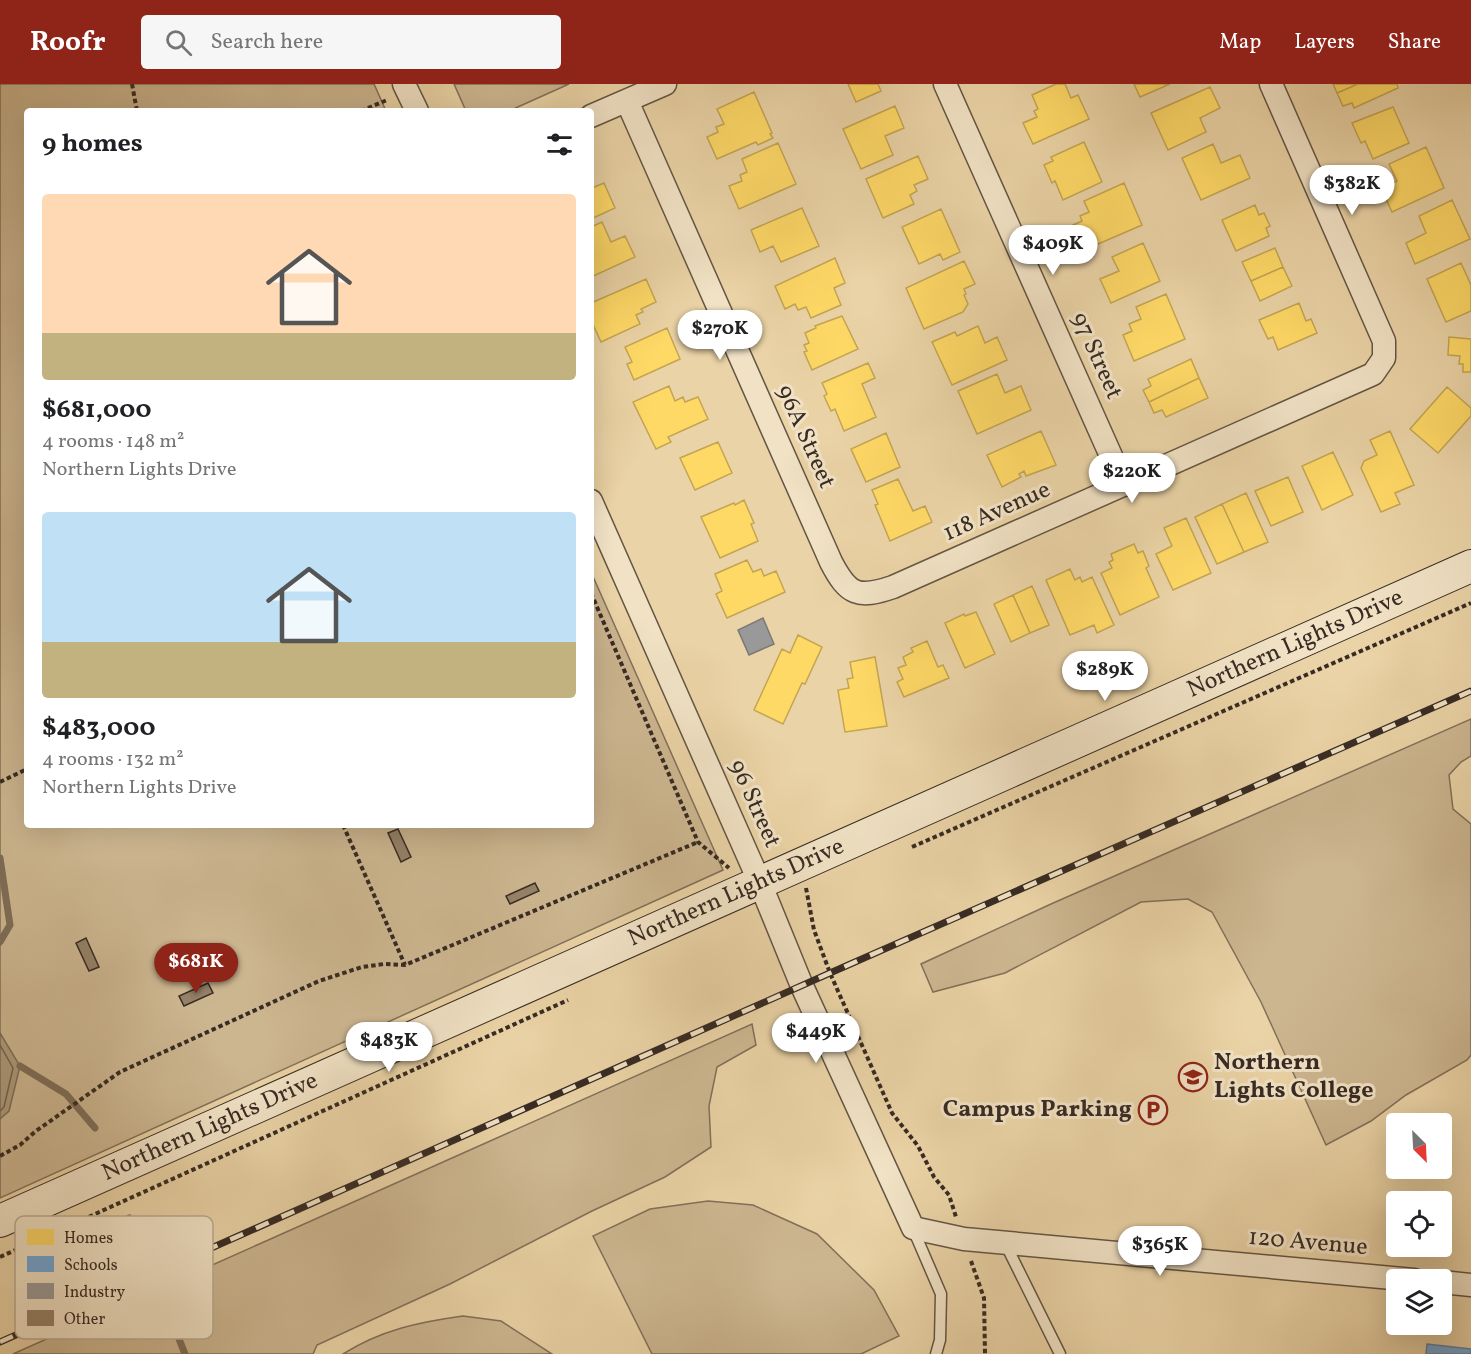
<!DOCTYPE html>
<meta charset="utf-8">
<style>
:root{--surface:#fff;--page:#f6f6f6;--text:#202124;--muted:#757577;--accent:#8f2418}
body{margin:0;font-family:Vollkorn,serif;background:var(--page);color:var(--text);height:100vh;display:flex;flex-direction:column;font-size:22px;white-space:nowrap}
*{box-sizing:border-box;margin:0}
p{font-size:20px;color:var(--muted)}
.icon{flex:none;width:33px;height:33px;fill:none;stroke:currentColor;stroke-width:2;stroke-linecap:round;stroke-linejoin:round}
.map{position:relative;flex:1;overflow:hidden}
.details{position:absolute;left:24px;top:24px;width:570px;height:720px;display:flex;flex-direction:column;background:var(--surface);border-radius:6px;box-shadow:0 6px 24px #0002}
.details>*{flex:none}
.needle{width:39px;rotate:156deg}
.tools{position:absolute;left:1386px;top:1029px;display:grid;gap:12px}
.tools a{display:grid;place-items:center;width:66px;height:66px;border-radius:6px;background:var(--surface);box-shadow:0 6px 24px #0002;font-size:30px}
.price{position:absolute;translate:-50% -51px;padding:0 14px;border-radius:21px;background:#fff;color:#222;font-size:20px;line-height:39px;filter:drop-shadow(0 2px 3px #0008)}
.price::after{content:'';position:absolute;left:50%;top:36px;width:18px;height:14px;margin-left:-9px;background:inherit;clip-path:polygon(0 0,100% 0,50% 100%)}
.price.current{background:var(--accent);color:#fff}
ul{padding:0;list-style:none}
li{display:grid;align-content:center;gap:12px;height:318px;padding:0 18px}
li span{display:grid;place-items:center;height:186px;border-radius:6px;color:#555}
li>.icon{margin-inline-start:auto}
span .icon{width:108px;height:108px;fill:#fffc;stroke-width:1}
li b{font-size:26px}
h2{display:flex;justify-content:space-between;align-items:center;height:72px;padding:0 18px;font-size:26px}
header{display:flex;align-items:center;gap:36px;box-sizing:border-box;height:84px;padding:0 30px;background:var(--accent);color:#fff}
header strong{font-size:28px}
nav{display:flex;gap:33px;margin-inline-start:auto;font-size:21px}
.search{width:420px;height:54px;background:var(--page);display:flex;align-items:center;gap:15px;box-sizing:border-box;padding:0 21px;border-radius:6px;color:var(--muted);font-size:22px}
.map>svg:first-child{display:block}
.green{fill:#ccb690;stroke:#82705a;stroke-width:1.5}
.water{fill:#ad9a7a;stroke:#7e6e58;stroke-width:1.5}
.homes{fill:#ffd966;stroke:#c3a552;stroke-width:1.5}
.schools{fill:#6fa8dc;stroke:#5e82a5;stroke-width:1.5}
.industry{fill:#999;stroke:#7c7876;stroke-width:1.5}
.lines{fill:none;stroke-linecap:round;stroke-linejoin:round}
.shore{stroke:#72624f;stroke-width:1.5}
.stream{stroke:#7e6e58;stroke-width:7}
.building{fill:#948268;stroke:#372b24;stroke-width:1.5}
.lane-casing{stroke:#645544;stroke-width:13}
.street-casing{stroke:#645544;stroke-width:25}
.secondary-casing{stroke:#372b24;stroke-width:34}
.path{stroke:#372b24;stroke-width:4;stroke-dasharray:4.5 3;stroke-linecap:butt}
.lane{stroke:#f1e2c5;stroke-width:10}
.street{stroke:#f1e2c5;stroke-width:22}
.secondary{stroke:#f1e2c5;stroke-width:32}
.rail-casing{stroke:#372b24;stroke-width:7}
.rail{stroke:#f1e2c5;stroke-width:4.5;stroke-dasharray:14;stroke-linecap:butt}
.labels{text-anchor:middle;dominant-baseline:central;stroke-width:6;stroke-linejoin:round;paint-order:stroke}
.street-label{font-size:24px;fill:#372b24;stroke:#f1e2c5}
.poi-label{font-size:24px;font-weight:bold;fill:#372b24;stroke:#f1e2c5;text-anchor:start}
.key{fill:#f1e2c5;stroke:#b9ab95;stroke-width:1.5}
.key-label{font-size:16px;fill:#372b24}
</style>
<header>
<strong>Roofr</strong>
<div class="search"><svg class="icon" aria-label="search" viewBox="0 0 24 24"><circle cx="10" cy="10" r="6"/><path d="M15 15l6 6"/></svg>Search here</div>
<nav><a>Map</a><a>Layers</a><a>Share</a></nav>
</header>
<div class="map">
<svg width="1471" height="1270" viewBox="0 0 1471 1270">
<rect width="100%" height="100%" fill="#ead3a6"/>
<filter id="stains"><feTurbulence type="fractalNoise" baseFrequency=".00333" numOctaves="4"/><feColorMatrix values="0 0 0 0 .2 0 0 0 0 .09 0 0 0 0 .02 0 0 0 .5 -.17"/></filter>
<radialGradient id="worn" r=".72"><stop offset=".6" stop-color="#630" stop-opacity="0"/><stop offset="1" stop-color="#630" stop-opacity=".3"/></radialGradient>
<!-- green -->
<path class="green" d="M0 0H374L386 27H27V741H591V488L723 786 0 1114Z
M454 0H569L509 27H466Z
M1471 635V672L1461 678 1449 691 1453 725 1471 740V971L1467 976 1406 1011 1371 1037 1326 1061 1261 918 1212 828 1188 815 1141 818 1005 889 933 908 921 880 1051 820Z
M752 940 756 961 717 983 709 1022 711 1063 665 1093 592 1127 450 1200 317 1261 313 1270H13Z
M708 1117 753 1121 817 1150 874 1206 899 1252 861 1270H652L593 1152 650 1125Z
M463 1232 501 1237 552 1270H343C381 1246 419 1238 463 1232Z"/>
<!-- water -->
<path class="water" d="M0 949 20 982 9 1027 0 1035Z"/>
<!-- homes -->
<path class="homes" d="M848 0H878L881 7 856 18Z
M1056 0H1065L1071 14 1078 11 1089 35 1033 60 1023 39 1037 33 1034 27 1038 25 1032 11Z
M1134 0H1170L1140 13Z
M1333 0H1358L1337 9Z
M1358 0H1397L1398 4 1354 24 1352 19 1343 22 1337 9Z
M1210 3 1220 24 1200 34 1206 48 1168 66 1151 29Z
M754 8 772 49 770 50 773 54 758 61 756 58 717 75 707 53 718 48 716 43 724 40 717 25Z
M895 22 904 44 885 52 893 71 861 85 843 45Z
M1393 23 1409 59 1373 75 1365 57 1361 59 1352 39Z
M1084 58 1102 98 1063 116 1055 97 1052 99 1044 81 1053 77 1051 73Z
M778 59 796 100 739 125 729 102 742 97 740 91 747 88 742 75Z
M1213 60 1221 79 1240 71 1250 94 1201 116 1182 74Z
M1426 63 1444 104 1392 128 1381 104 1397 97 1389 80Z
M918 72 928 95 914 101 917 107 910 111 914 120 883 134 866 95Z
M604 99 615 124 591 135V101L592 104Z
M1124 99 1142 141 1082 167 1071 142 1082 137 1080 132 1089 128 1084 117Z
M1452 116 1470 155 1415 180 1406 159 1426 149 1419 132Z
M1255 121 1259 131 1264 129 1270 142 1266 144 1269 152 1236 167 1222 136Z
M802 124 819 162 781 178 773 162 760 168 751 146Z
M941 125 960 168 943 176 940 170 919 180 902 143Z
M602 138 611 158 625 152 635 173 591 193V143Z
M1143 159 1160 197 1111 219 1100 195 1119 187 1112 173Z
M1275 164 1283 183 1251 197 1242 178Z
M835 174 845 199 834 204 841 221 811 234 806 223 798 226 795 220 785 225 775 202Z
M964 177 975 200 964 205 966 210 964 211 968 220 963 228 924 245 906 204Z
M1461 179 1471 201V227L1446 238 1427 195Z
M1283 183 1292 202 1260 217 1251 197Z
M646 195 656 218 641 225 643 228 636 231 640 240 601 258 591 236V219Z
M1166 210 1185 255 1134 277 1123 251 1132 247 1129 240 1141 235 1136 223Z
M1299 219 1306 237 1311 235 1317 249 1278 266 1273 253 1268 255 1259 236Z
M842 232 858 265 812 286 804 268 807 267 804 261 809 259 805 249 816 244 815 242Z
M978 242 985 259 997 253 1007 276 952 301 932 258 955 248 957 252Z
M667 244 680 275 634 296 627 280 632 278 625 263Z
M1449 253 1471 255V288H1463V280H1459L1460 272 1448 271Z
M1191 275 1199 294 1149 318 1143 306 1151 302 1148 295Z
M868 279 875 294 862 300 876 333 844 347 835 325 831 327 824 312 827 310 822 299Z
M997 290 1005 309 1021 302 1031 326 977 350 958 307Z
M1199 294 1208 314 1166 333 1162 326 1154 329 1149 318Z
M669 302 675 317 683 313 685 318 698 313 708 335 668 353 671 358 656 365 633 318Z
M1447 303 1471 324V332L1438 369 1410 345Z
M1041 347 1056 381 1026 392 1024 387 1019 390 1021 393 1002 403 987 371Z
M1390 347 1414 401 1395 409 1400 420 1381 428 1361 384 1364 377 1377 371 1370 356Z
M886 349 900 383 866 398 851 365Z
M718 358 732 389 695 406 680 374Z
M1333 368 1353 411 1322 426 1302 382Z
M1288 393 1303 428 1271 442 1255 407Z
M898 395 913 427 925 422 932 438 890 457 875 421 878 420 872 406Z
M1246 409 1268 458 1244 468 1222 420Z
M744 416 754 439 751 440 758 457 720 474 701 433 734 419 735 421Z
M1222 420 1244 468 1217 480 1195 433Z
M1186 434 1211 489 1173 506 1156 470 1172 462 1164 444Z
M1134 460 1138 469 1143 467 1149 482 1146 484 1159 513 1120 531 1101 489 1112 484 1109 478 1113 476 1111 470Z
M747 476 753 488 761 485 764 492 776 487 785 508 727 534 716 510 722 507 715 490Z
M1070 485 1075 496 1080 493 1082 498 1092 493 1114 541 1097 549 1094 541 1070 551 1046 496Z
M1032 502 1049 541 1030 549 1013 511Z
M1013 511 1030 549 1011 558 994 520Z
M976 528 995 570 965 584 945 539 964 530 965 532Z
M798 551 822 563 805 600 802 599 783 640 754 626 782 565 790 569Z
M927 557 938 583 943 581 949 594 904 613 897 598 903 595 898 584 906 581 903 573 913 568 911 564Z
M875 573 887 642 845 648 838 606 849 604 847 595 853 594 850 578Z"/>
<!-- schools -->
<path class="schools" d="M1427 1260 1471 1265V1270H1426Z"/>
<!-- industry -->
<path class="industry" d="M763 534 774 560 749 571 738 546Z"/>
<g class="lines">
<!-- shore -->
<path class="shore" d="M0 961 13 984 4 1023 0 1027"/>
<!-- stream -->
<path class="stream" d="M0 774 10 841 0 858
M20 982 66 1010 95 1044
M129 1134 145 1170
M164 1217 185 1270"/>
</g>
<!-- building -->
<path class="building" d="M398 745 411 773 401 778 388 749Z
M535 799 539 807 510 820 506 812Z
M86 854 99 883 89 887 76 859Z
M208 899 213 909 184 922 179 912Z"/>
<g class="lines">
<!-- lane casing -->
<g class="lane-casing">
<path id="lane" d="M913 1145 941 1210 940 1256 936 1270
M1005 1159 1060 1270"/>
</g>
<!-- street casing -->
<g class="street-casing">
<path id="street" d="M404 0 417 27
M945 0 1124 401
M627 17 831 478C848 511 858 515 893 503L1373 290 1384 274V257L1271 0
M591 32 665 0
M591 417 760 799 802 902 913 1144 964 1155 1414 1196
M1442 1198 1471 1201"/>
</g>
<!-- secondary casing -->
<g class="secondary-casing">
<g id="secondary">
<path id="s1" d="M0 1137 1471 482"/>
</g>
</g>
<!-- path -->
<path class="path" d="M132 0 137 27
M361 27 387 16
M591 509 698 758 729 784
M0 698 27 685
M343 741 405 881
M912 763 1471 519
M806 804 814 846 830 889 892 1029 918 1062 934 1093 949 1111 956 1133
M0 1072 20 1061 36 1047 120 988 319 897 362 883 384 880 405 881 698 758
M0 1173 568 916
M971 1177 984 1214 985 1270"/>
<!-- lane -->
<use href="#lane" class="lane"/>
<!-- street -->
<use href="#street" class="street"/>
<!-- secondary -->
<use href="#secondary" class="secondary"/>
<!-- rail casing -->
<g class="rail-casing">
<path id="rail" d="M0 1258 830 889 1471 607"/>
</g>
<!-- rail -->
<use href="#rail" class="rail"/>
</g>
<!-- icons -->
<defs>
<g id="university-ring" transform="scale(1.5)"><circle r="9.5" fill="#f1e2c5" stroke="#8f2418" stroke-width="1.5"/><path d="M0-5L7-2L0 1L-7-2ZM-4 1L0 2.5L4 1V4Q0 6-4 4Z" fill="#8f2418"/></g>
<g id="parking-ring" transform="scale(1.5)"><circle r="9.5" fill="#f1e2c5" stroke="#8f2418" stroke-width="1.5"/><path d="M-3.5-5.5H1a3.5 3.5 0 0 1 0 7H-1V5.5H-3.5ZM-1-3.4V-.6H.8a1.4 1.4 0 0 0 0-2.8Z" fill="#8f2418"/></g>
</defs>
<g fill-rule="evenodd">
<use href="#university-ring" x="1193" y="993"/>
<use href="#parking-ring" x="1153" y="1026"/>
</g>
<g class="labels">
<!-- street labels -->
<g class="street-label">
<text transform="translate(1096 272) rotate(66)">97 Street</text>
<text transform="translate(805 353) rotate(66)">96A Street</text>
<text transform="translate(997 428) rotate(-24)">118 Avenue</text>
<text stroke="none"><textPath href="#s1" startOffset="1418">Northern Lights Drive</textPath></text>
<text transform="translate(754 720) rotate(66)">96 Street</text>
<text stroke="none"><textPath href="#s1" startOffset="806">Northern Lights Drive</textPath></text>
<text stroke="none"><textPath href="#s1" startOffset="230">Northern Lights Drive</textPath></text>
<text transform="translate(1308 1159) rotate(5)">120 Avenue</text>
</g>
<!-- poi labels -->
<g class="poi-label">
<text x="1214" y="979">Northern<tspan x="1214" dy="28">Lights College</tspan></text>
<text x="1132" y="1026" text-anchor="end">Campus Parking</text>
</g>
</g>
<!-- legend -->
<rect x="15" y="1132" width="198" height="123" rx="9" class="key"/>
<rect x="27" y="1145" width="27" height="16" fill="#ffd966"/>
<rect x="27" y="1172" width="27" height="16" fill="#6fa8dc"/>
<rect x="27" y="1199" width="27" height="16" fill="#999"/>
<rect x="27" y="1226" width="27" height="16" fill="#948268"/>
<g class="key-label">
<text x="64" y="1159">Homes</text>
<text x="64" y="1186">Schools</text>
<text x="64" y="1213">Industry</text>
<text x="64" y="1240">Other</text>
</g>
<rect width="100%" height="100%" filter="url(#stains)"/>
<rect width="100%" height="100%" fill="url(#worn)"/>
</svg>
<div class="tools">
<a><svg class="needle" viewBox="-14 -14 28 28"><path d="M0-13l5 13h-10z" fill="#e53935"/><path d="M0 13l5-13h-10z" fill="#757577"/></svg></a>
<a><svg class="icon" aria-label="locate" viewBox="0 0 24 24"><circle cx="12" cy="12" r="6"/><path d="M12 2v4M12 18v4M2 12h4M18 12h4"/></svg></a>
<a><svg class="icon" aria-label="layers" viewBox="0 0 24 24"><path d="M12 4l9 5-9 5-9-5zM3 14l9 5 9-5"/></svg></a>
</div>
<b class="price" style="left:1352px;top:132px">$382K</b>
<b class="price" style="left:1053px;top:192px">$409K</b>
<b class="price" style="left:720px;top:277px">$270K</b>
<b class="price" style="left:1132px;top:420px">$220K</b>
<b class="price" style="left:1105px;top:618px">$289K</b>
<b class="price current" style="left:196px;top:910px">$681K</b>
<b class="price" style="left:816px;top:980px">$449K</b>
<b class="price" style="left:389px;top:989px">$483K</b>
<b class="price" style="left:1160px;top:1193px">$365K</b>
<section class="details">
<h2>9 homes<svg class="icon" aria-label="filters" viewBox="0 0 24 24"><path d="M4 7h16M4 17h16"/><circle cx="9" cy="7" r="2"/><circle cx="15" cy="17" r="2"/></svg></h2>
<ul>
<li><span style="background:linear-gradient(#ffd9b3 75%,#c2b280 0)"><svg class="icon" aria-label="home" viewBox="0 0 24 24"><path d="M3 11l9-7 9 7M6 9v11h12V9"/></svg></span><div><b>$681,000</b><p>4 rooms · 148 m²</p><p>Northern Lights Drive</p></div></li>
<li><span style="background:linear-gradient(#bfe0f5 70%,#c2b280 0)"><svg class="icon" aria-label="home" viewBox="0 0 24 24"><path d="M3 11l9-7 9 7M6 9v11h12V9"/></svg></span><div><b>$483,000</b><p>4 rooms · 132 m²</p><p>Northern Lights Drive</p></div></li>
</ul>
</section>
</div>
